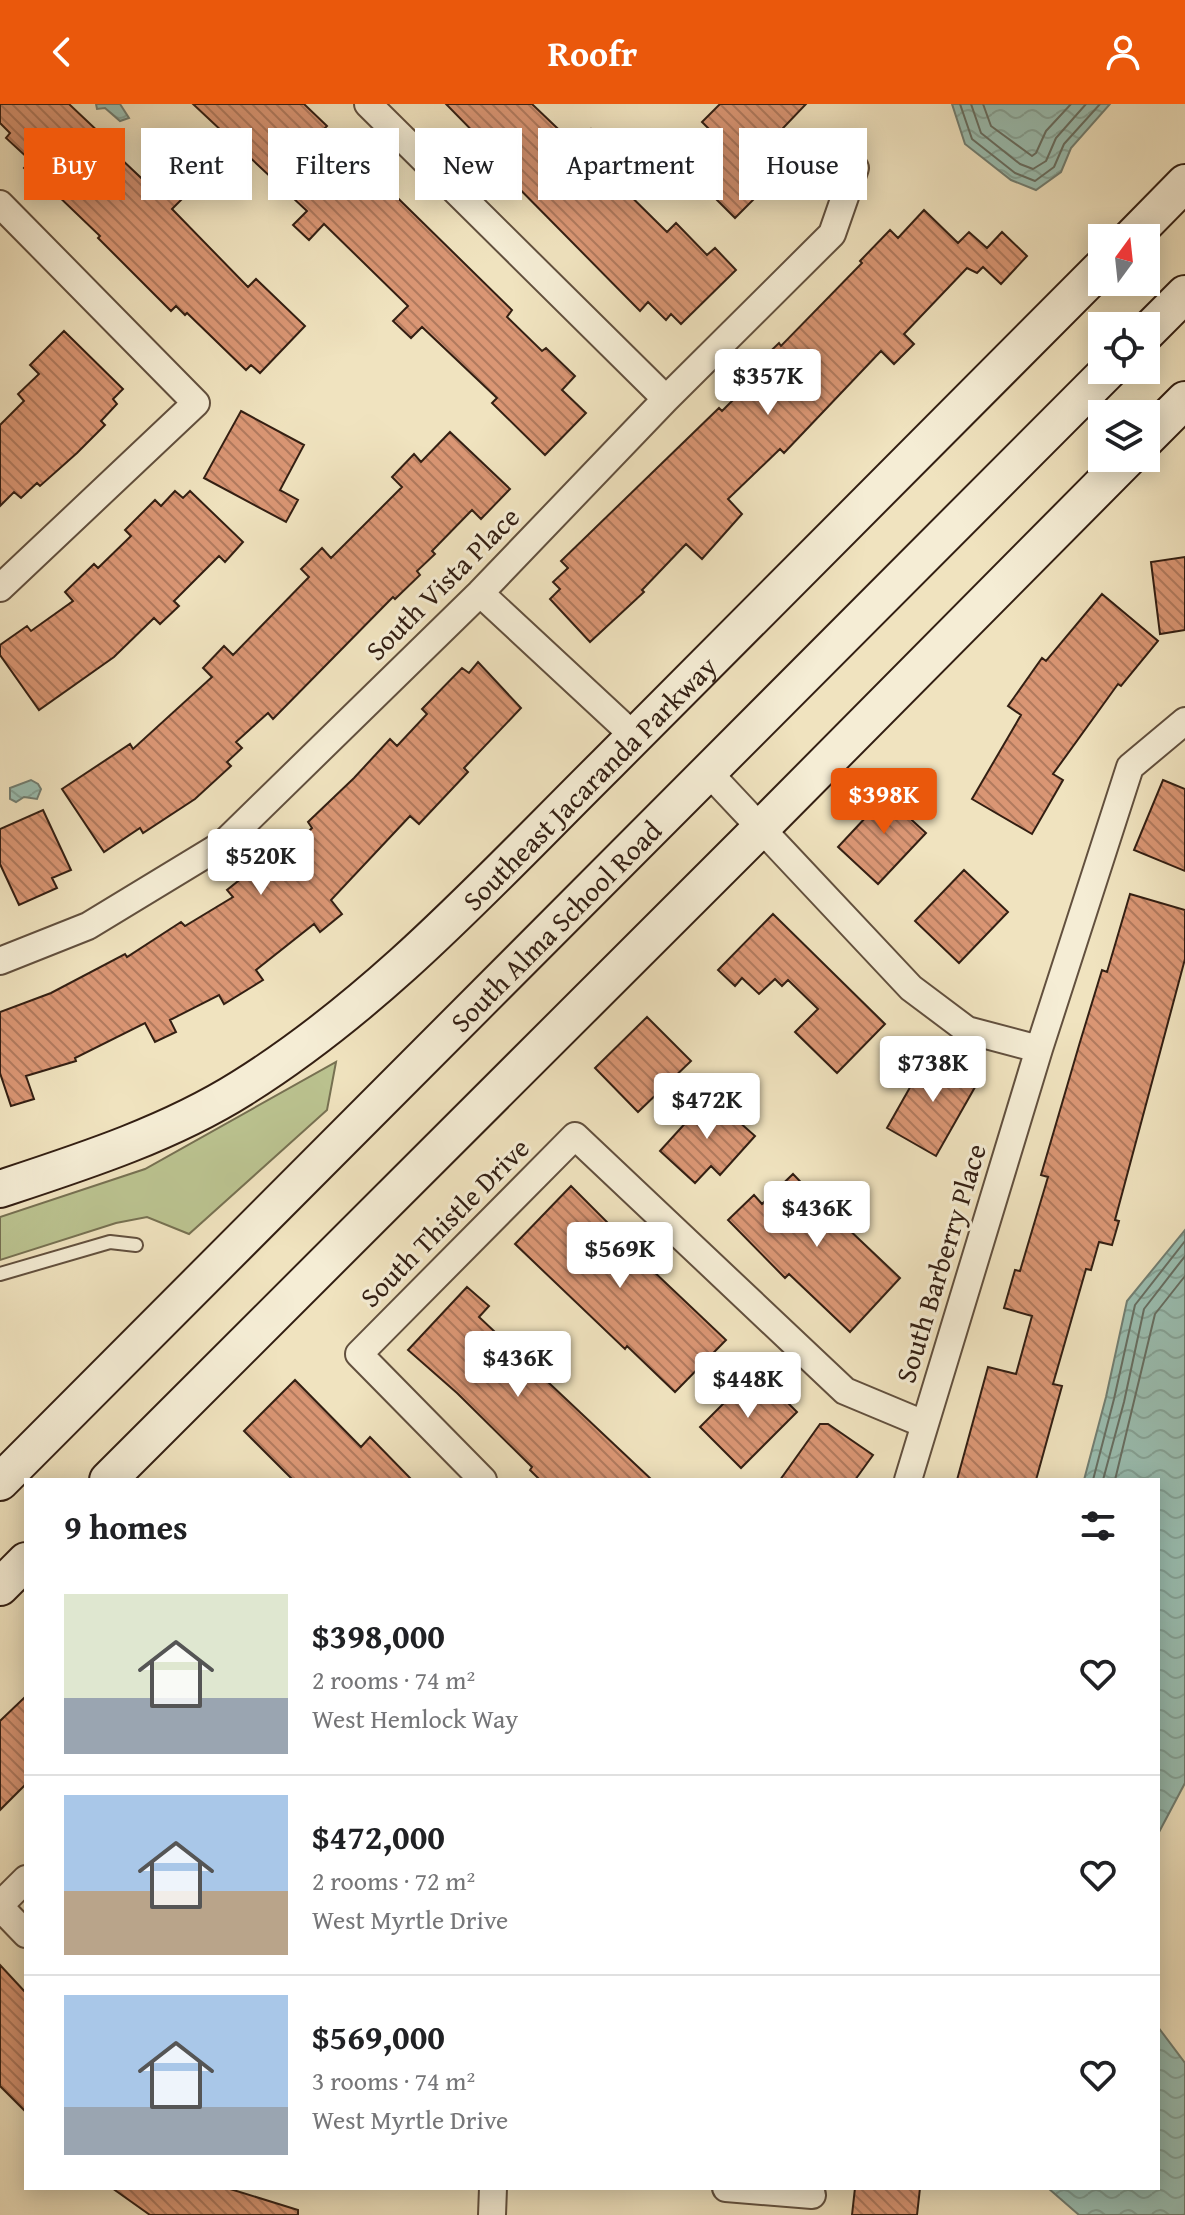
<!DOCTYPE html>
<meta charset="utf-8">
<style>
:root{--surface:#fff;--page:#f2f2f2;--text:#202124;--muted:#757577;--line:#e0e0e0;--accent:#ea580c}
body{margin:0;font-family:"Gentium Book Plus",serif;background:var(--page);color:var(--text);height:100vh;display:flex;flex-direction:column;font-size:30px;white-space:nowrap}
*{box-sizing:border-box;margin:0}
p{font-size:26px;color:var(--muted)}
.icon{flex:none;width:44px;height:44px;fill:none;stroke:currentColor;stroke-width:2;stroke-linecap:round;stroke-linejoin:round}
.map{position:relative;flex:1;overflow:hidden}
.drawer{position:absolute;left:24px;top:1374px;width:1136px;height:712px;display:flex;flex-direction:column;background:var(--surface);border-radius:0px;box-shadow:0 4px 20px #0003}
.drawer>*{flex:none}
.hud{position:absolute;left:24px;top:24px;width:1138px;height:72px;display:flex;gap:16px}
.needle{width:52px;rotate:15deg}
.fabs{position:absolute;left:1088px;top:120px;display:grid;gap:16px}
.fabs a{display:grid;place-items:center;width:72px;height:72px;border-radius:0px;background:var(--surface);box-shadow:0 4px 20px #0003;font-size:40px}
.price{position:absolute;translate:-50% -68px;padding:0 18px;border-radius:8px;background:#fff;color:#222;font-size:26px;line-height:52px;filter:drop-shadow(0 2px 4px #0008)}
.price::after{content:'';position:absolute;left:50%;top:48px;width:24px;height:18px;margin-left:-12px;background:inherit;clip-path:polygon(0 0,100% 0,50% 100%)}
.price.on{background:var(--accent);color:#fff}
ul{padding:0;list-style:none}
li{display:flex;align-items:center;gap:24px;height:200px;padding:0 40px}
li+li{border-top:2px solid var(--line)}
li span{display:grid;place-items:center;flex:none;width:224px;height:160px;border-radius:0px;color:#555}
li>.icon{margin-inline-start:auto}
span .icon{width:96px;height:96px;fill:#fffc;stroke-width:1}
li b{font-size:34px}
h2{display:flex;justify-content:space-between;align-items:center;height:96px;padding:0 40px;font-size:34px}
.chip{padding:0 28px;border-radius:0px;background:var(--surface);box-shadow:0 4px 20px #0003;font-size:28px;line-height:72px}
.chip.on{background:var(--accent);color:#fff}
header{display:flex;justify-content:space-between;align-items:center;height:104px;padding:0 40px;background:var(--accent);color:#fff;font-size:36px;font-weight:600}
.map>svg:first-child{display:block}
.grass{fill:#bbc390;stroke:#777152;stroke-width:2}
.water{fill:url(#water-waves);stroke:#717e72;stroke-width:2}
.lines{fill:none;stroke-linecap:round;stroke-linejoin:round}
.shore{stroke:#666e62;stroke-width:2}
.building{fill:url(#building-back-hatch);stroke:#331f13;stroke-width:2}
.lane-casing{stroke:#62503e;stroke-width:16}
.street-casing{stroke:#62503e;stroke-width:30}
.secondary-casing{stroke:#331f13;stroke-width:40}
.lane{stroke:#f5edd5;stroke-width:12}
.street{stroke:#f5edd5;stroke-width:26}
.secondary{stroke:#f5edd5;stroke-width:36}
.labels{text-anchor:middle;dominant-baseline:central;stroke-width:6;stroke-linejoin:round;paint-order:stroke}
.street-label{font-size:28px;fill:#331f13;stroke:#f5edd5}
</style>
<header><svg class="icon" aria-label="back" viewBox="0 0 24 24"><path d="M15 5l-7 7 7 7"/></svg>Roofr<svg class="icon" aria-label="person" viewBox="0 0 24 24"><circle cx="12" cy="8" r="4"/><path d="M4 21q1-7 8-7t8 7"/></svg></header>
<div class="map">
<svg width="1185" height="2111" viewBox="0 0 1185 2111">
<defs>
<pattern id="water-waves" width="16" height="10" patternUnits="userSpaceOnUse" patternTransform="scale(2)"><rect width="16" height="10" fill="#9abeb1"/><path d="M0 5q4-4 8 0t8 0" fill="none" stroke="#85a397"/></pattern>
<pattern id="building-back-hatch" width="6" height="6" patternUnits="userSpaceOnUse" patternTransform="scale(2)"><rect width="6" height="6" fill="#da9674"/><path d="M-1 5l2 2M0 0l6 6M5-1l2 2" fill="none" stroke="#b17a5e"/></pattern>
</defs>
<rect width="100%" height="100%" fill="#f0e3bf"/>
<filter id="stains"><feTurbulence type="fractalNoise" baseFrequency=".0025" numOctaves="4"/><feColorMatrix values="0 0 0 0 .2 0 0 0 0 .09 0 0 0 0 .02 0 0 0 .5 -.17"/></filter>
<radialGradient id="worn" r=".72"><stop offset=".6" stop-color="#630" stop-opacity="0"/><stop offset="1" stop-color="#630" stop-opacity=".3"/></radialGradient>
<!-- grass -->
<path class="grass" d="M336 958 327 1006 189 1130 147 1113 116 1119 0 1156V1113L145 1065Z"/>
<!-- water -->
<path class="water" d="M96 0H120L129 14 120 17 105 4 97 5Z
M952 0H1110L1071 44 1061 68 1036 86 1011 76 965 40Z
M31 676 38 680 41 685 37 695 24 693 16 698 10 695V684Z
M1185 1126V1679L1158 1730V1376H1084L1106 1293 1127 1197Z
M1158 1923 1185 1959V2111H1079L1048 2084H1158Z"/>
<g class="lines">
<!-- shore -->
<path class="shore" d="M960 0 972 35 1015 69 1035 77 1054 63 1064 40 1100 0
M971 0 981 29 1020 60 1033 65 1046 57 1056 34 1086 0
M983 0 991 22 1032 52 1036 49 1046 27 1071 0
M1093 1376 1114 1295 1135 1201 1185 1137
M1103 1376 1124 1298 1144 1205 1185 1152
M1115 1376 1155 1210 1185 1172"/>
</g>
<!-- building -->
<path class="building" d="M0 0H69L104 33 101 36 155 87 170 71 188 89 172 105 248 183 256 175 305 222 260 269 251 261 246 266 187 209 185 211 176 202 171 207 98 134 100 132 52 86 50 89 24 64 31 57 6 34 10 29 0 19Z
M193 0H304L327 22 319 30 351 60 353 58 360 65 364 61 512 206 507 213 542 247 546 244 575 272 562 286 586 309 545 351 492 299 497 294 422 223 411 234 393 217 408 202 324 120 309 136 293 121 307 107Z
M446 0H532L575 41 591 25 609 42 595 57 667 128 676 119 707 151 715 144 736 166 681 220 671 210 666 216 648 198 640 207 493 58 498 53Z
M720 0H806L765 43 775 53 768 61 774 68 759 83 762 87 735 114 679 58 710 26 702 18Z
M924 106 958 139 969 128 987 144 1002 128 1027 152 1001 180 983 163 977 169 967 164 904 230 914 240 894 260 881 247 784 349 780 345 728 395 742 410 702 455 686 440 642 486 644 488 590 538 550 495 560 485 553 478 568 464 561 457 719 304 722 307 757 272 751 266 779 239 781 242 862 159 860 157 890 126 898 134Z
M64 227 123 285 113 295 117 300 101 317 105 321 77 349 40 382 37 379 21 394 14 388 0 402V321L24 297 18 290 39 270 30 261Z
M241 307 304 341 280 386 298 396 286 418 204 374Z
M450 328 510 385 481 415 472 406 432 447 435 450 417 467 420 471 395 495 393 493 273 615 268 609 236 638 242 644 227 658 231 662 195 695 143 729 140 724 104 748 62 685 130 640 133 645 212 573 203 564 224 542 233 551 309 473 301 465 322 444 331 454 402 383 392 373 414 350 421 358Z
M175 387 183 394 190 387 243 438 225 458 219 452 174 497 179 502 160 520 154 514 114 553 39 606 0 551V541L27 522 31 527 73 497 65 488 94 460 98 464 131 432 125 426 155 396 161 402Z
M1185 453V526L1160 530 1151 458Z
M1102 490 1158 537 1121 582 1118 580 1053 670 1063 676 1032 730 972 695 1021 611 1008 602 1042 554 1046 557Z
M478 558 521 604 464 664 468 668 419 720 410 712 331 796 342 810 320 828 314 820 256 866 263 876 224 900 219 891 170 916 176 928 155 938 145 919 75 954 76 957 26 972 34 995 11 1002 0 969V908L51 889 125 850 127 853 181 818 185 822 233 793 227 786 257 762 260 766 279 751 281 753 312 724 308 718 354 674 390 635 397 642 427 610 422 605 462 564 469 569Z
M1163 676 1185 685V767L1134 746Z
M897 680 914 695 903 708 926 729 878 780 838 743Z
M43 706 71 766 52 774 57 784 19 801 0 760V725Z
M964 766 1008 808 959 859 915 817Z
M1130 790 1185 806V855L1115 1116 1119 1117 1112 1141 1099 1138 1091 1166 1086 1165 1053 1280 1062 1282 1036 1376H957L988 1263 1016 1270 1032 1212 1004 1204 1015 1166 1020 1167 1048 1073 1041 1071 1080 938 1102 866 1107 868Z
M773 810 885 920 837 969 795 928 818 905 788 876 782 882 775 875 759 890 742 874 735 882 718 866Z
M647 913 691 957 638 1008 595 964Z
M930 948 979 976 936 1052 887 1024Z
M710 992 755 1032 720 1071 711 1062 695 1079 660 1047Z
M793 1070 816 1094 830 1082 855 1107 842 1119 900 1174 850 1228 789 1170 785 1174 728 1116 754 1091 762 1100Z
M571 1082 615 1126 612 1128 726 1236 675 1288 627 1242 625 1245 515 1140Z
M467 1183 489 1202 479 1213 652 1376H540L530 1366 532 1363 457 1289 408 1246Z
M756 1267 797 1308 741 1364 700 1323Z
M295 1276 361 1343 370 1333 412 1376H293L244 1327Z
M820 1320H828L873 1351 855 1376H780Z
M26 1592V1680L0 1706V1617Z
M0 1861 26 1889V2008L0 1982Z
M112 2084H227L298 2106V2111H150Z
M855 2084H920L917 2111H852Z"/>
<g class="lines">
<!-- lane casing -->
<g class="lane-casing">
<path id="lane" d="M0 1170 110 1138 136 1141"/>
</g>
<!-- street casing -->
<g class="street-casing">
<path id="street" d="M368 0 666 295
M0 100 196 299 0 484
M480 489 634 632
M708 668 911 884 967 926 1039 945
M0 857 88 822 223 740 480 489 666 295 832 130 855 64
M483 1376 359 1250 575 1032 845 1287 924 1320
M908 1376 1039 945 1130 663 1185 617
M0 1801 26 1775
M0 1803 26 1830
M726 2084 812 2091
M492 2111 493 2084"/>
</g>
<!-- secondary casing -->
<g class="secondary-casing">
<g id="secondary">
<path d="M1131 134 1185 79"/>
<path d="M1146 229 1185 190"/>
<path d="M1146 335 1185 296"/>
<path id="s1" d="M0 1085C82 1058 169 1030 242 984 381 897 491 775 607 660 773 495 937 328 1102 163"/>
<path d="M108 1376 762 723 1128 354"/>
<path id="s2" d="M0 1378 1109 266"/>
<path d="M0 1483 26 1457"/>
</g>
</g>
<!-- lane -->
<use href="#lane" class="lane"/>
<!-- street -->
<use href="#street" class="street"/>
<!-- secondary -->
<use href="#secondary" class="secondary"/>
</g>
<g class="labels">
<!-- street labels -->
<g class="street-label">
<text transform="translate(442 479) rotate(-45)">South Vista Place</text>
<text stroke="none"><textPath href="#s1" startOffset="726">Southeast Jacaranda Parkway</textPath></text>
<text stroke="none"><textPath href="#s2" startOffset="786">South Alma School Road</textPath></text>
<text transform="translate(444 1118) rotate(-45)">South Thistle Drive</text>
<text transform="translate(940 1159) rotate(-73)">South Barberry Place</text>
</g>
</g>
<rect width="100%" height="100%" filter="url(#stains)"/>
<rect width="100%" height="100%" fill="url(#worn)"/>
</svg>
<div class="fabs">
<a><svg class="needle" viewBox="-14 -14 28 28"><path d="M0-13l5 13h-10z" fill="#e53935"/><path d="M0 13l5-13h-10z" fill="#757577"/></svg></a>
<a><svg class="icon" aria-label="locate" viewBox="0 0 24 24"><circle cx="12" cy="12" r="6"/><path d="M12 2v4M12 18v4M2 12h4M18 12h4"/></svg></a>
<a><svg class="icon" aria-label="layers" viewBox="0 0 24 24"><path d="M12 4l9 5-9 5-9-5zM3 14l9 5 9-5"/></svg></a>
</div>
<b class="price" style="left:768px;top:313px">$357K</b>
<b class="price on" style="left:884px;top:732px">$398K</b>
<b class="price" style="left:261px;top:793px">$520K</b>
<b class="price" style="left:933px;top:1000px">$738K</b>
<b class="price" style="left:707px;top:1037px">$472K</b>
<b class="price" style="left:817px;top:1145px">$436K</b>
<b class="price" style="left:620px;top:1186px">$569K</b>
<b class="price" style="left:518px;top:1295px">$436K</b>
<b class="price" style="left:748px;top:1316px">$448K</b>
<div class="hud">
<a class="chip on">Buy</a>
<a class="chip">Rent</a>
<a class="chip">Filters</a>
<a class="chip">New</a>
<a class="chip">Apartment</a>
<a class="chip">House</a>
</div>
<section class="drawer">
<h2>9 homes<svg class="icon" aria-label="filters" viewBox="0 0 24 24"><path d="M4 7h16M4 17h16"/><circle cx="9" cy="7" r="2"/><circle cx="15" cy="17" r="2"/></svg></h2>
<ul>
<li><span style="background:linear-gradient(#dfe7d0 65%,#9aa5b1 0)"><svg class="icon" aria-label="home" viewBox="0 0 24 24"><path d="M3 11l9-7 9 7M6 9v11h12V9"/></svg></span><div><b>$398,000</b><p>2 rooms · 74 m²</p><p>West Hemlock Way</p></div><svg class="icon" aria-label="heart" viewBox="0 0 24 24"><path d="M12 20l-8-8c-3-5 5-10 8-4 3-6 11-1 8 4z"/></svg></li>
<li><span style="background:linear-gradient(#a9c7e8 60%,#b9a48a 0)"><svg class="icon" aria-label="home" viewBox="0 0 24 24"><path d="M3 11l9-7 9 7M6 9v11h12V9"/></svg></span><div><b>$472,000</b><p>2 rooms · 72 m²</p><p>West Myrtle Drive</p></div><svg class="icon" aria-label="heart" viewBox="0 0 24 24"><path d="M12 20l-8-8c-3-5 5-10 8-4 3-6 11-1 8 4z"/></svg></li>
<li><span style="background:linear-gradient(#a9c7e8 70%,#9aa5b1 0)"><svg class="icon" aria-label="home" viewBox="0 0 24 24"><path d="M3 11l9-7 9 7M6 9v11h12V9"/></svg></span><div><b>$569,000</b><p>3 rooms · 74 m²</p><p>West Myrtle Drive</p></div><svg class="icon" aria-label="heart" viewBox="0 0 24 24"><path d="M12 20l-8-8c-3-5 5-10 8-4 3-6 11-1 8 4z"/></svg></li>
</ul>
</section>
</div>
